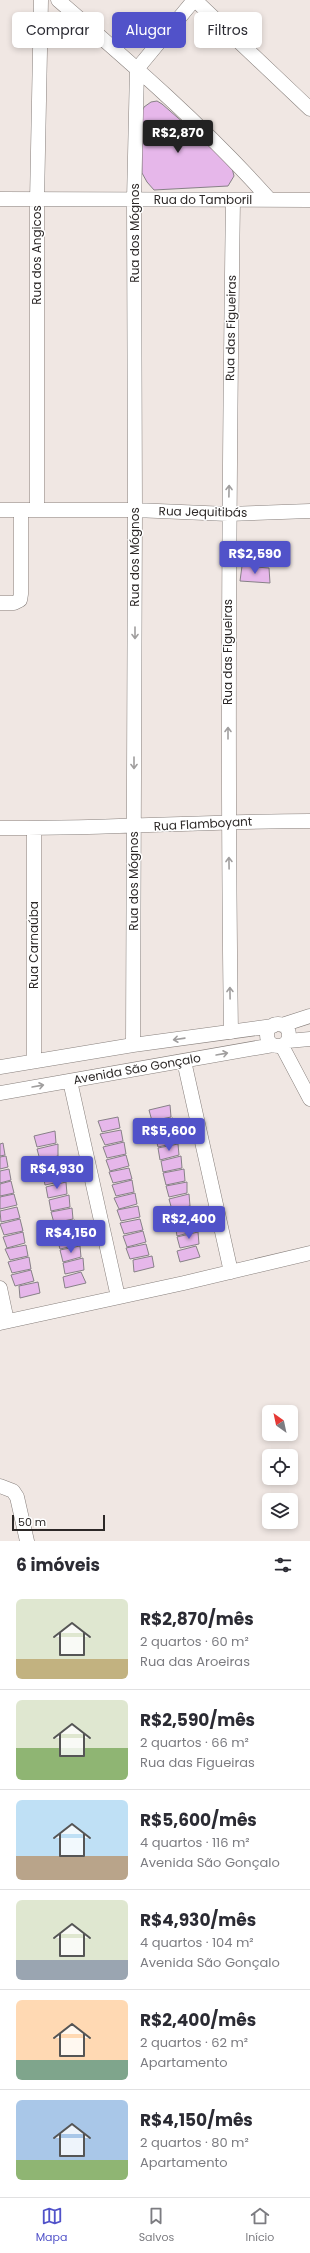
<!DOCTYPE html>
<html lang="pt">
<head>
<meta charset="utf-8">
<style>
  :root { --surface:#fff; --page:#f2f2f3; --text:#2b2b33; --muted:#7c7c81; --line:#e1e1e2; --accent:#5152c9 }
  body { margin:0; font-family:Poppins,sans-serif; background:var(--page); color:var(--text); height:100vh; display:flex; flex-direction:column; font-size:15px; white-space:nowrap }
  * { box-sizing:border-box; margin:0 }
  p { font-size:13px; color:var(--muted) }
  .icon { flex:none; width:22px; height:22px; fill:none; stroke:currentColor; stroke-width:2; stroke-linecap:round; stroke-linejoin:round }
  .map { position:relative; height:1541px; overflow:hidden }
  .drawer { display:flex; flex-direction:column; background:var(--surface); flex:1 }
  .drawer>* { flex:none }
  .hud { position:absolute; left:12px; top:12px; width:286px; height:36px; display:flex; gap:8px }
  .needle { width:26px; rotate:327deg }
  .controls { position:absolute; left:262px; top:1405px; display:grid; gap:8px }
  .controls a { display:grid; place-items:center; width:36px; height:36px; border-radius:6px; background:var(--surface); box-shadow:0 2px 6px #0003; font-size:20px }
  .scale { position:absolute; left:12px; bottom:10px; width:93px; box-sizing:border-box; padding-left:4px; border:2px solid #2c2827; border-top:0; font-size:11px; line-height:14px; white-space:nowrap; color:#2c2827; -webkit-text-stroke:3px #fff; paint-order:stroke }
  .price { position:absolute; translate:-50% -34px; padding:0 9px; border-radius:4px; background:var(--accent); color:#fff; font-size:13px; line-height:26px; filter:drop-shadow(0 1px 2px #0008) }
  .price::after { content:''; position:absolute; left:50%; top:24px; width:12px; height:9px; margin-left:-6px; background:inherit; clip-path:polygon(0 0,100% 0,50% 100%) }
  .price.active { background:#222; color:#fff }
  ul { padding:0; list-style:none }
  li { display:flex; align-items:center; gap:12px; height:100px; padding:0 16px }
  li+li { border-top:1px solid var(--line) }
  li span { display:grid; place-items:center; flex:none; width:112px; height:80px; border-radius:6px; color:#555 }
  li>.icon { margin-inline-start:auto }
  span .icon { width:48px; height:48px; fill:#fffc; stroke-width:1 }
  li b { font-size:17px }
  h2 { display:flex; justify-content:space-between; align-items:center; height:48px; padding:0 16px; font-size:17px }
  .tag { padding:0 14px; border-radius:6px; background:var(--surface); box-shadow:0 2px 6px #0003; font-size:14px; line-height:36px }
  .tag.active { background:var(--accent); color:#fff }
  .tab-bar { display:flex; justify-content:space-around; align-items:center; height:56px; border-top:1px solid var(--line); background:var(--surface); font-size:11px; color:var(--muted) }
  .tab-bar a { display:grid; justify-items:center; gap:2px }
  .tab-bar .active { color:var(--accent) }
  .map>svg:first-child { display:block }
  .building { fill:#e6b7ea; stroke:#878187 }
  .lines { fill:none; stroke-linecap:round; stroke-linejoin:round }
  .minor-casing { stroke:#88807d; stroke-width:15 }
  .minor { stroke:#fff; stroke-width:14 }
  .oneway { stroke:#a09e9e }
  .labels { text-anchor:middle; stroke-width:3; stroke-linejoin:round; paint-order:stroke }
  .street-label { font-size:12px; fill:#2c2827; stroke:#fff }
</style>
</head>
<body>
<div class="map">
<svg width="310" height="1541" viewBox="0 0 310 1541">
  <rect width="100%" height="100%" fill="#f0e7e3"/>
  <path class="building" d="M157,101L162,104L231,164L234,176L228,186L154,190L147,182L142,173L141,114L144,107L151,102Z
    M242,566L269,568L270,583L240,581Z
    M170,1105L171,1117L152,1121L149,1110Z
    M118,1117L120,1128L102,1132L98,1121Z
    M173,1118V1130L155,1134L152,1123Z
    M121,1130L123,1141L105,1145L100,1134Z
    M55,1131L56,1143L37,1147L34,1136Z
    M175,1131L176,1143L158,1147L155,1135Z
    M124,1142L126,1154L107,1158L103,1147Z
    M3,1143L5,1155L0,1156V1144Z
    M58,1144V1156L40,1160L37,1149Z
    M178,1144L179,1155L160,1160L158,1148Z
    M126,1155L129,1166L110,1171L106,1160Z
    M6,1156L8,1167L0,1169V1157Z
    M181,1156L182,1168L163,1172L161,1161Z
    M60,1157L61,1169L43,1173L40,1162Z
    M129,1168L132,1179L113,1183L109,1172Z
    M9,1169L11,1180L0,1183V1171Z
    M184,1169L185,1181L166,1185L163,1173Z
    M63,1170L64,1181L45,1185L43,1174Z
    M132,1180L134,1192L116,1196L112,1185Z
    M11,1181L14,1193L0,1196V1184Z
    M66,1182L67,1194L48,1198L46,1187Z
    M187,1182V1193L169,1197L166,1186Z
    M135,1193L137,1204L119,1209L114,1198Z
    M14,1194L17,1205L0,1209V1197Z
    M189,1194L190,1206L172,1210L169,1199Z
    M69,1195L70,1207L51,1211L49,1200Z
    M138,1206L140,1217L121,1221L117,1210Z
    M17,1207L20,1218L1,1222L0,1211Z
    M192,1207L193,1219L174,1223L172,1212Z
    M72,1208L73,1219L54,1223L51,1212Z
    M20,1219L23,1231L4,1235L0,1224Z
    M140,1219L143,1230L124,1234L120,1223Z
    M75,1220L76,1232L57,1236L54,1225Z
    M195,1220L196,1231L177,1236L175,1224Z
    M143,1231L146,1242L127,1247L123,1236Z
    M23,1232L25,1243L7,1248L3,1237Z
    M198,1232L199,1244L180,1248L177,1237Z
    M78,1233V1245L60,1249L57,1238Z
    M146,1244L149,1255L130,1259L126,1248Z
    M26,1245L28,1256L10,1260L5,1249Z
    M80,1246L81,1257L63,1262L60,1250Z
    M196,1246L200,1257L180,1262L177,1251Z
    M152,1256L154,1267L134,1272L133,1260Z
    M29,1257L31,1269L12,1273L8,1262Z
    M83,1258L84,1270L65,1274L63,1263Z
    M31,1270L34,1281L15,1286L11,1275Z
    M81,1272L86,1283L65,1288L63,1277Z
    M38,1282L40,1293L20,1298L19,1286Z"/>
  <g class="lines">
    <g class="minor-casing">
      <path id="minor" d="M58,0C131,63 206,128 270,200
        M195,0L310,109
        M0,199L310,200
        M0,510H135L228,514L310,511
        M37,510V201L41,0
        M0,603H14L20,600L21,594V510
        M0,828C104,829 207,821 310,821
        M34,828V1061
        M267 1035a11 11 0 1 1 22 0a11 11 0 1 1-22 0Z
        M282,1025L310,1016
        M231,1032C227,754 229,477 233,200
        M288,1041L310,1039
        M133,1045L135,510L134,200L137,69L194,0
        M282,1046L310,1099
        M184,1061L231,1272
        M0,1067L133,1045L273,1026
        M70,1081L118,1297
        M0,1093L273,1045
        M0,1288L7,1321
        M0,1323L184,1283L310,1253
        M0,1486L13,1491L17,1497L27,1541"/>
    </g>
    <use href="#minor" class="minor"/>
  </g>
  <defs><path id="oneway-shaft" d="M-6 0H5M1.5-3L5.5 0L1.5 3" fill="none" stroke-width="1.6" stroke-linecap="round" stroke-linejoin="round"/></defs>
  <g class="oneway">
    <use href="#oneway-shaft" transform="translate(229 491) rotate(-89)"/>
    <use href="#oneway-shaft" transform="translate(135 633) rotate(90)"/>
    <use href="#oneway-shaft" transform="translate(228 733) rotate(-90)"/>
    <use href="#oneway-shaft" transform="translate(134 763) rotate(90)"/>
    <use href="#oneway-shaft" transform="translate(229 863) rotate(-91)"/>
    <use href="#oneway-shaft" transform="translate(230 993) rotate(-91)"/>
    <use href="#oneway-shaft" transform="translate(179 1039) rotate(172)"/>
    <use href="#oneway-shaft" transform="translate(222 1054) rotate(-10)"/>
    <use href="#oneway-shaft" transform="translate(38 1086) rotate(-10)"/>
  </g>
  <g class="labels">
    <g class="street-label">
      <text x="203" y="204">Rua do Tamboril</text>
      <text transform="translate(135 233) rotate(-90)" y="4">Rua dos Mógnos</text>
      <text transform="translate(37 255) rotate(-90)" y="4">Rua dos Angicos</text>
      <text transform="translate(231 328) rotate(-89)" y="4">Rua das Figueiras</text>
      <text transform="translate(203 512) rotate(1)" y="4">Rua Jequitibás</text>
      <text transform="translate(135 557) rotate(-90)" y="4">Rua dos Mógnos</text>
      <text transform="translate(228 652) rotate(-90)" y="4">Rua das Figueiras</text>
      <text transform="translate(203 824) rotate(-3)" y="4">Rua Flamboyant</text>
      <text transform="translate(134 881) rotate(-90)" y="4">Rua dos Mógnos</text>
      <text transform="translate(34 945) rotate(-90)" y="4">Rua Carnaúba</text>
      <text transform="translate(137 1069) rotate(-10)" y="4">Avenida São Gonçalo</text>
    </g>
  </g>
</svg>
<div class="controls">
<a><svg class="needle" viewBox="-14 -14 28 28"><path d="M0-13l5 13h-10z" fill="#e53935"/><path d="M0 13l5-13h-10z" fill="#7c7c81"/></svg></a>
<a><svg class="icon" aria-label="locate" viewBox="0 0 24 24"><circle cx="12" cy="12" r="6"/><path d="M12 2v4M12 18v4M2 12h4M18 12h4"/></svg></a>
<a><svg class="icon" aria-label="layers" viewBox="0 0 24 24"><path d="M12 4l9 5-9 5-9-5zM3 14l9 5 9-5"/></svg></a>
</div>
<div class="scale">50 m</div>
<b class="price active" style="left:178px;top:154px">R$2,870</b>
<b class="price" style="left:255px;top:575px">R$2,590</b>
<b class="price" style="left:169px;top:1152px">R$5,600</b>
<b class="price" style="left:57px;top:1190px">R$4,930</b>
<b class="price" style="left:189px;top:1240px">R$2,400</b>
<b class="price" style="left:71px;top:1254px">R$4,150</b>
<div class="hud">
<a class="tag">Comprar</a>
<a class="tag active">Alugar</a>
<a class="tag">Filtros</a>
</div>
</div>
<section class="drawer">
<h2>6 imóveis<svg class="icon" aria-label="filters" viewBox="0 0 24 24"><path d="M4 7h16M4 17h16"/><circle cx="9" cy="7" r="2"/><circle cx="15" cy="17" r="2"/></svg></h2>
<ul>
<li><span style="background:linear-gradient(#dfe7d0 75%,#c2b280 0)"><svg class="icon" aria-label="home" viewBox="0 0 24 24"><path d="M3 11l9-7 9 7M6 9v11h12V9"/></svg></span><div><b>R$2,870/mês</b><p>2 quartos · 60 m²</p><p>Rua das Aroeiras</p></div></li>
<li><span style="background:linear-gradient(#dfe7d0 60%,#8fb573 0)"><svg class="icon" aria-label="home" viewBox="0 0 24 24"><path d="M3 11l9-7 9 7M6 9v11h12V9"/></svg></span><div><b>R$2,590/mês</b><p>2 quartos · 66 m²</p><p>Rua das Figueiras</p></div></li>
<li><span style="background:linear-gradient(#bfe0f5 70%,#b9a48a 0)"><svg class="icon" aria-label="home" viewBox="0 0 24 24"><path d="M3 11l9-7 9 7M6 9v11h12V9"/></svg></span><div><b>R$5,600/mês</b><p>4 quartos · 116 m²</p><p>Avenida São Gonçalo</p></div></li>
<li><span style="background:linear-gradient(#dfe7d0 75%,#9aa5b1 0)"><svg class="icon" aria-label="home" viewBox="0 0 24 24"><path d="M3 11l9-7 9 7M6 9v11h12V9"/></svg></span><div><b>R$4,930/mês</b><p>4 quartos · 104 m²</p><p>Avenida São Gonçalo</p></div></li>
<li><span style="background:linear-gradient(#ffd9b3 75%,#7fa58c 0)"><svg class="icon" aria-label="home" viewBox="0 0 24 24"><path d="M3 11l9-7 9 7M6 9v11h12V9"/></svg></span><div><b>R$2,400/mês</b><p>2 quartos · 62 m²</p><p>Apartamento</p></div></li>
<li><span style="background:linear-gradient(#a9c7e8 75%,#8fb573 0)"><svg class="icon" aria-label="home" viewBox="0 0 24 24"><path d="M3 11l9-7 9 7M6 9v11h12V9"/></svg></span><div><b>R$4,150/mês</b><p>2 quartos · 80 m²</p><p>Apartamento</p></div></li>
</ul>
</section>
<nav class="tab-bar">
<a class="active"><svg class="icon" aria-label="map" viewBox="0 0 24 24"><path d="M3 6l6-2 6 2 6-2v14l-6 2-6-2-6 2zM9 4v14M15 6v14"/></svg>Mapa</a>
<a><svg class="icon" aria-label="saved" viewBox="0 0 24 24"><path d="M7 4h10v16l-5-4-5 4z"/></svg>Salvos</a>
<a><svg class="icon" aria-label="home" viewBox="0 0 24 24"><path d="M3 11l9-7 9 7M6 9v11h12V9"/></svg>Início</a>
</nav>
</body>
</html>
